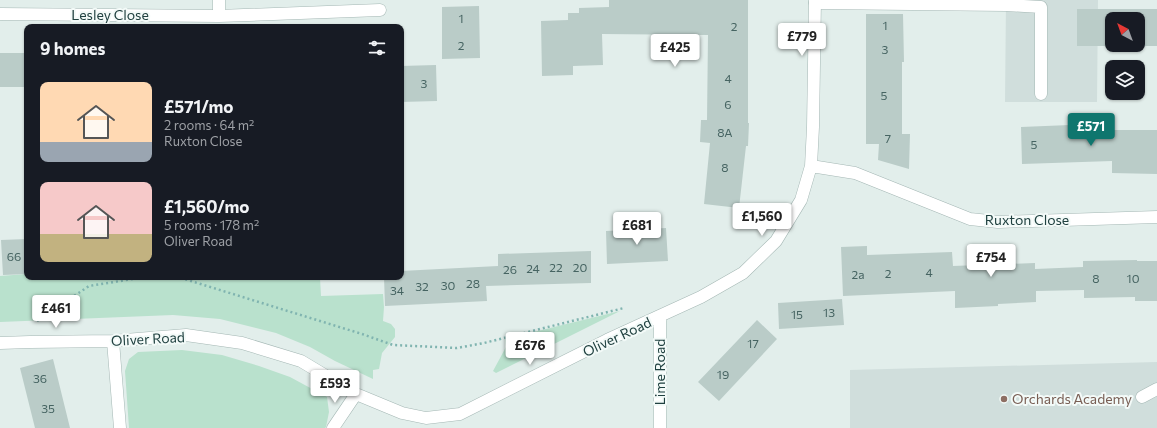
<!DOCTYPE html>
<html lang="en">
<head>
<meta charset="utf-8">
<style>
  :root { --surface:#171b24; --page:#20242c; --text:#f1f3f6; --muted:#9ea1a6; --accent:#0f766e }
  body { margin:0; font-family:Commissioner,sans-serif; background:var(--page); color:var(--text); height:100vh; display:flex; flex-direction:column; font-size:15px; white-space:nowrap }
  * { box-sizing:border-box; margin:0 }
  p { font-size:13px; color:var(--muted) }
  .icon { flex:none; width:22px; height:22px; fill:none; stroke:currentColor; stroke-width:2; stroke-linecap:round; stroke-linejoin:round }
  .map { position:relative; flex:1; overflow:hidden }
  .drawer { position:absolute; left:24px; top:24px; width:380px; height:256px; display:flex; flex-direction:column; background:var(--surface); border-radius:8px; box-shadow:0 1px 3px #0004 }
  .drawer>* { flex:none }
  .needle { width:26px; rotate:319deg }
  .controls { position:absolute; left:1105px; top:12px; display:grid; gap:8px }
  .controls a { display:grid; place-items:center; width:40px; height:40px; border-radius:8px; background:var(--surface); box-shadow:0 1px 3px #0004; font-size:20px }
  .price { position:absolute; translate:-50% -34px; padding:0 9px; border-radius:4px; background:#fff; color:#222; font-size:13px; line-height:26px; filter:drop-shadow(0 1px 2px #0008) }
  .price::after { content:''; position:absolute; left:50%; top:24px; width:12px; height:9px; margin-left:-6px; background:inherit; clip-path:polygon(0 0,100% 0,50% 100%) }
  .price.on { background:var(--accent); color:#fff }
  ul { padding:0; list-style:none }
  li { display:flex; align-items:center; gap:12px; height:100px; padding:0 16px }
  li span { display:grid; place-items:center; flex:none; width:112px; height:80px; border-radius:8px; color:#555 }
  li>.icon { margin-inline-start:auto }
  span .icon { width:48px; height:48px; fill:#fffc; stroke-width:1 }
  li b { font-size:17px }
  h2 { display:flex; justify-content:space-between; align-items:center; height:48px; padding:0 16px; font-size:17px }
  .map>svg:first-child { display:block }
  .built { fill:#d0dedc }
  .green { fill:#b9e1cd }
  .building { fill:#baccc8; fill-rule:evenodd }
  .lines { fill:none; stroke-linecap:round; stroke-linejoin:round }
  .service-casing { stroke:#a4b7b4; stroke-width:13 }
  .minor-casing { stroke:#a4b7b4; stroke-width:13 }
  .path { stroke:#80b4b0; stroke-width:2.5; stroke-dasharray:2 3; stroke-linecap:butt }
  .service { stroke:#fff; stroke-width:12 }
  .minor { stroke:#fff; stroke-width:12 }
  .education-dot { fill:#8d6e63; stroke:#f3faf8; stroke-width:1.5 }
  .labels { text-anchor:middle; stroke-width:4; stroke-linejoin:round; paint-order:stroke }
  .number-label { font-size:12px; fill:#466462 }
  .street-label { font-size:14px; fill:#204140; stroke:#f3faf8 }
  .education-label { font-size:14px; fill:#785e54; stroke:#f3faf8; text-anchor:start }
</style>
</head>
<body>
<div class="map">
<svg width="1157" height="428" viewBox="0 0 1157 428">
  <rect width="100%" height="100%" fill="#e2eeeb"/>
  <path class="built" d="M1006,0H1098L1097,102H1005Z
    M1157,362V428H850V370Z"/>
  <path class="green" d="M27,274V277H262L263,280L320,278L321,296L383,294L384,307L383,321L391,324L395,329V337L382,353L379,369L373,370V379L335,361L310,347L276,333L220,319L173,315L0,322V276Z
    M620,311L496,373L493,371L506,347L505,339Z
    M182,350L222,355L259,366L290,377L327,397L329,412L326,427L325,428H129L125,371L129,359L138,352Z"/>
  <path class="building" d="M609,0H748V123H749L748,146H746L739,208L704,204L710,143L700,142L701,120H707L708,35L602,34L603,65L573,66V75L542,76L541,21L568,20V13H579V8L609,7Z
    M479,6L480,58L442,59V7Z
    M1077,9H1157V46H1077ZM1112,19H1138V45H1112Z
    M866,14H903L904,62H902V134H910L909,169L878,160L879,144H866Z
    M0,53H27V87H0Z
    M436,65L437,101L401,102V66Z
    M1094,124V130H1157V174L1112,173V161L1022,164L1021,127Z
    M666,228L668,261L607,264L606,231Z
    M27,239V274L3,275L1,240Z
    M867,246V255L952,252L953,266L1035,263V269L1083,267V261L1137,260V261H1157V301H1135V297L1084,298V290L1036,291V302L998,304V306L955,308V291L843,296L841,247Z
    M591,251V283L486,286L487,301L385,306L384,277H401V271L498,266V254Z
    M842,299L844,325L779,329L778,303Z
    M757,320L777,339L719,401L698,382Z
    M53,359L70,428H35L20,368Z"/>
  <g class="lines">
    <g class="service-casing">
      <path id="service" d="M815,3L1006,5L1041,7V94
        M1142,397L1157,389"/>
    </g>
    <g class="minor-casing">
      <path id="minor" d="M219,0V16
        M0,14L219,16L380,10
        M811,166L855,173L970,219L998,222L1157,217
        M660,317V428
        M113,341L120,428
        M0,343L30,342L113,341L186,335L242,343L301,361L356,394L402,413L426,418L460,414L607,340L701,297L743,273L776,241L801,200L811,166L813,127L815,0
        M333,428L356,394"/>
    </g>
    <path class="path" d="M37,321L89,286L139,278L178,277L362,334L393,345L457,348L484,343L624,308"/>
    <use href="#service" class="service"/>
    <use href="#minor" class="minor"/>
  </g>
  <circle class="education-dot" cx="1004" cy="399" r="4"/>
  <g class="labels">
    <g class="number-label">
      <text x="461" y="23">1</text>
      <text x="885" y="30">1</text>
      <text x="734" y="31">2</text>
      <text x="461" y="50">2</text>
      <text x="885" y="54">3</text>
      <text x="728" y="83">4</text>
      <text x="424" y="88">3</text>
      <text x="884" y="100">5</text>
      <text x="728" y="109">6</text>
      <text x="725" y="137">8A</text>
      <text x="888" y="143">7</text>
      <text x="1034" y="149">5</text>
      <text x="725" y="172">8</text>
      <text x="14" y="261">66</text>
      <text x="556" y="272">22</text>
      <text x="580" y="272">20</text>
      <text x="533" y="273">24</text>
      <text x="510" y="274">26</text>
      <text x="929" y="277">4</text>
      <text x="888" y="278">2</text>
      <text x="858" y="279">2a</text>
      <text x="1096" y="283">8</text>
      <text x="1133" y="283">10</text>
      <text x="473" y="288">28</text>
      <text x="448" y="290">30</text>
      <text x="422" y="291">32</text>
      <text x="397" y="295">34</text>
      <text x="829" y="317">13</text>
      <text x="797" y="319">15</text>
      <text x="753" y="348">17</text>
      <text x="723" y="379">19</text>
      <text x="40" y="383">36</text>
      <text x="48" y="413">35</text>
    </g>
    <g class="street-label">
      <text x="110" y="20">Lesley Close</text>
      <text x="1027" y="225">Ruxton Close</text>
      <text transform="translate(617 337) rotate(-25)" y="5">Oliver Road</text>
      <text transform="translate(148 339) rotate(-3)" y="5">Oliver Road</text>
      <text transform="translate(660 372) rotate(-90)" y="5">Lime Road</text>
    </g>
    <g class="education-label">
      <text x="1012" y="404">Orchards Academy</text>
    </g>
  </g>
</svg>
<div class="controls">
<a><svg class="needle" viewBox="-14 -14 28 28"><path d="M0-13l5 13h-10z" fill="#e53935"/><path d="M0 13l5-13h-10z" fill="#9ea1a6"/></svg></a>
<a><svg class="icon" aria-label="layers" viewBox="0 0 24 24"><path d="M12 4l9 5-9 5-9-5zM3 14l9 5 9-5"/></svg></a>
</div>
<b class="price" style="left:802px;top:57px">£779</b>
<b class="price" style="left:675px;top:68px">£425</b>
<b class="price on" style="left:1091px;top:147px">£571</b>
<b class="price" style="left:762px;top:237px">£1,560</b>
<b class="price" style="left:637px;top:246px">£681</b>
<b class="price" style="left:991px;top:278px">£754</b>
<b class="price" style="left:56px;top:329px">£461</b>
<b class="price" style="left:530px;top:366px">£676</b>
<b class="price" style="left:335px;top:404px">£593</b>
<section class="drawer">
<h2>9 homes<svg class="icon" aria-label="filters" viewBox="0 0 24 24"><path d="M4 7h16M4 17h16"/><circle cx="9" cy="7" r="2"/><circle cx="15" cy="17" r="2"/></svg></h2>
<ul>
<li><span style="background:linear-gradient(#ffd9b3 75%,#9aa5b1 0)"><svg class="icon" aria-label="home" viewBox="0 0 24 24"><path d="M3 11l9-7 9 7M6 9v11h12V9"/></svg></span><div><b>£571/mo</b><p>2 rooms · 64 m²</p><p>Ruxton Close</p></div></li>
<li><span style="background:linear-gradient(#f6c9c9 65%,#c2b280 0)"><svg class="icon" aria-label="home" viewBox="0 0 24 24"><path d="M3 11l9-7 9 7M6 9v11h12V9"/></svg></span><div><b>£1,560/mo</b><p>5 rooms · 178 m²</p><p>Oliver Road</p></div></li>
</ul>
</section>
</div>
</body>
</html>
